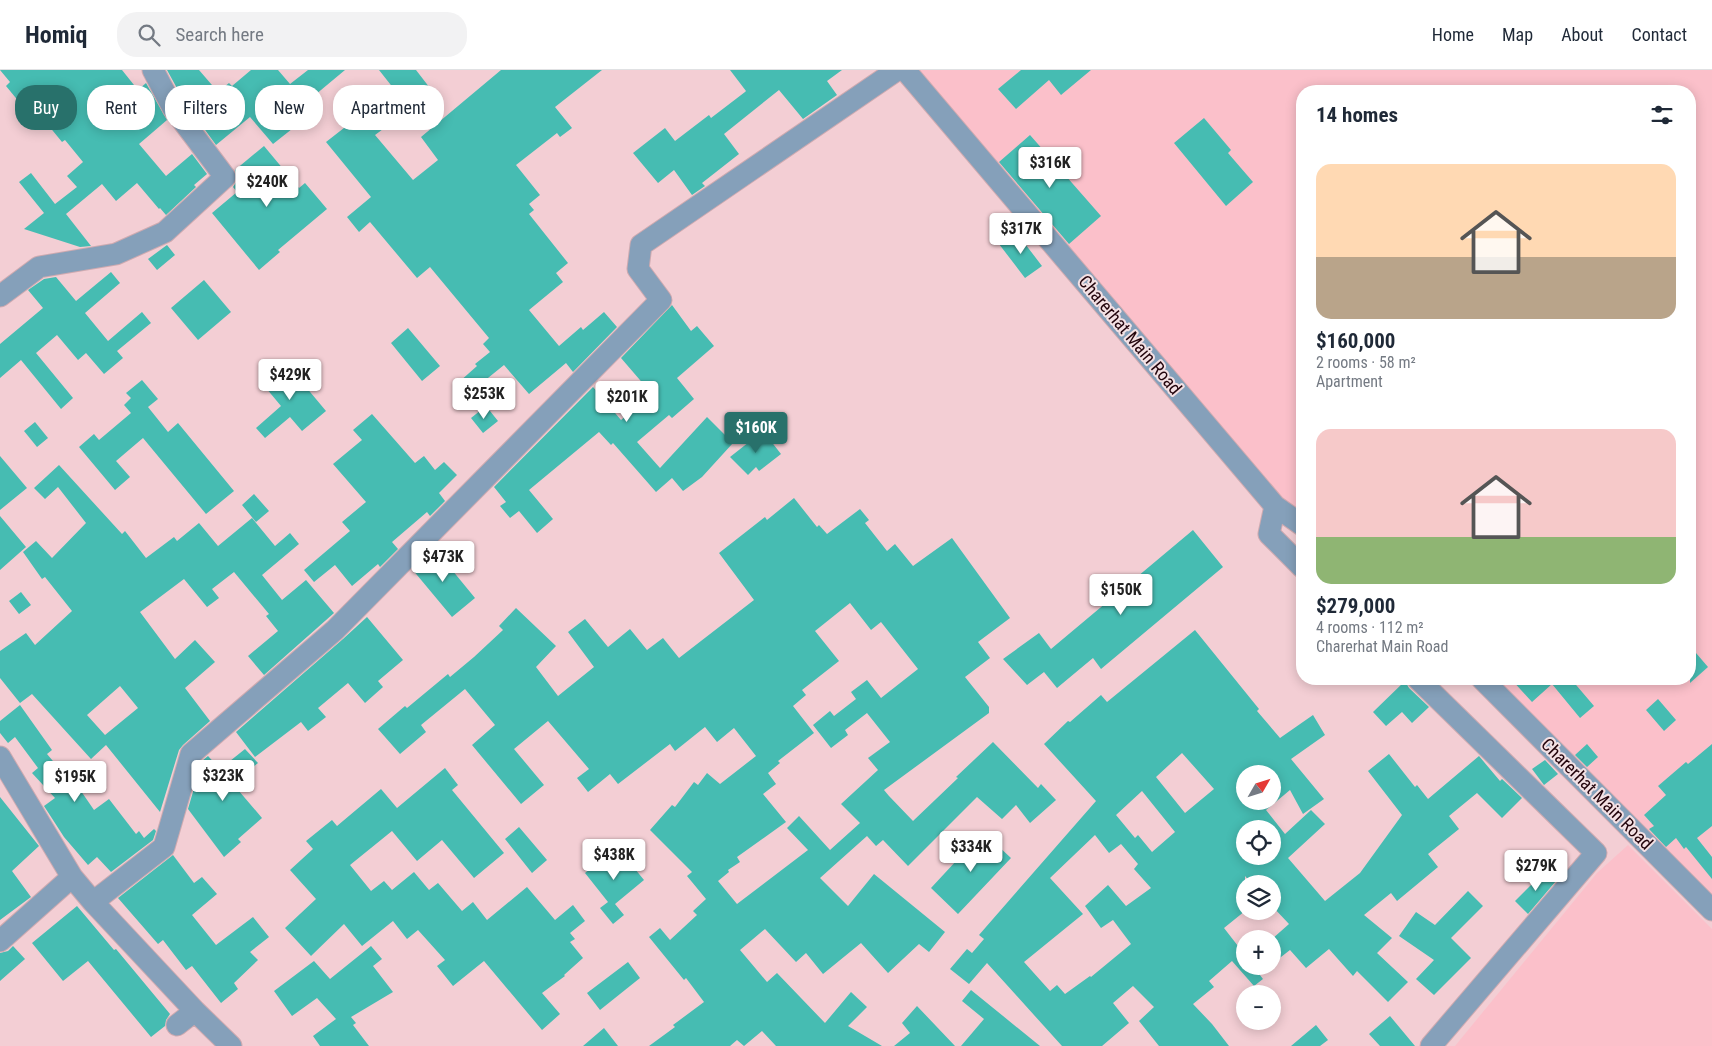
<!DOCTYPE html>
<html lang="en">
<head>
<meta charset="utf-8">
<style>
  :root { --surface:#fff; --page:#f2f2f3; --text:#1f2937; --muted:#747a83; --line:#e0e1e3; --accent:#28716b }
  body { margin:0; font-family:"Roboto Condensed",sans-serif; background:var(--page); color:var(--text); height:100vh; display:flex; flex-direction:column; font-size:19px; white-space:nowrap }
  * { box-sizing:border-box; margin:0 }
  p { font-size:16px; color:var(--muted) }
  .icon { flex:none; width:28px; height:28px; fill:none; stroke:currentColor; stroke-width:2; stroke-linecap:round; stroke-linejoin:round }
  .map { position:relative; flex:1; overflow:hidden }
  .drawer { position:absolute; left:1296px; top:15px; width:400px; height:600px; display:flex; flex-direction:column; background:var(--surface); border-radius:20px; box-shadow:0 2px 12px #0003 }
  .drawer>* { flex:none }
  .top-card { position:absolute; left:15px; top:15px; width:475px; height:45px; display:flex; gap:10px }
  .needle { width:32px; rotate:51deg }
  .controls { position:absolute; left:1236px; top:695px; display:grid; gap:10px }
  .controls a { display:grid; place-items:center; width:45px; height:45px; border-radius:50%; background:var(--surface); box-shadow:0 2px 12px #0003; font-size:25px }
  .price { position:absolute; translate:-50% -42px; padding:0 11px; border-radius:5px; background:#fff; color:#222; font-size:16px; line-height:32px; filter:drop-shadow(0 1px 2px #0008) }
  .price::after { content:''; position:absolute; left:50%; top:30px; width:15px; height:11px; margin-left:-8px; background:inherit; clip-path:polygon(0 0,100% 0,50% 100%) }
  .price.on { background:var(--accent); color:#fff }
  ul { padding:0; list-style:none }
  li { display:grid; align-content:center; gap:10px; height:265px; padding:0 20px }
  li span { display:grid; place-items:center; height:155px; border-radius:15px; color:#555 }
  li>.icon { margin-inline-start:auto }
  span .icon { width:90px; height:90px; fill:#fffc; stroke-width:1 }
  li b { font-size:21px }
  h2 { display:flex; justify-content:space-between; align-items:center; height:60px; padding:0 20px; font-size:21px }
  .chip { padding:0 18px; border-radius:20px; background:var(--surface); box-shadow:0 2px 12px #0003; font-size:18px; line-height:45px }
  .chip.on { background:var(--accent); color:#fff }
  header { display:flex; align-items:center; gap:30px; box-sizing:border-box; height:70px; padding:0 25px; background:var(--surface); border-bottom:1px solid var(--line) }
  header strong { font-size:24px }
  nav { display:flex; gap:28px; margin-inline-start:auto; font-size:18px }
  .search { width:350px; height:45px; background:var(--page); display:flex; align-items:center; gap:12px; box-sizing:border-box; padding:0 18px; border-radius:20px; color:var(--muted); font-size:19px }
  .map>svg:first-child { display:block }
  .built { fill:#fbc0ca }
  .building { fill:#46bcb2; fill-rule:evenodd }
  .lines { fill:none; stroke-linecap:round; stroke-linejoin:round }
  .minor-casing { stroke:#ceaab0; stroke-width:23 }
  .minor { stroke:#85a0ba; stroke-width:21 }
  .labels { text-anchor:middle; stroke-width:4; stroke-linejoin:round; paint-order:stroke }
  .street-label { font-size:18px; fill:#23050d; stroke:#f4e1e4 }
</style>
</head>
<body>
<header>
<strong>Homiq</strong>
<div class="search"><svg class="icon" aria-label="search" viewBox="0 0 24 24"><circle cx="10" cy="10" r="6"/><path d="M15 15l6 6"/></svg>Search here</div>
<nav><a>Home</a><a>Map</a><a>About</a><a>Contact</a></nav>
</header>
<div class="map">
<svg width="1712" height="976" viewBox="0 0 1712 976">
  <rect width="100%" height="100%" fill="#f3ced4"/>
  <path class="built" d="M905,0H1712V840L1482,609H1690V21H1302V455Z
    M1628,775L1712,859V976H1455L1597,803Z"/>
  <path class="building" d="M0,0H122L138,20L146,13L167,50L139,74L166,106L192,84L207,104L194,115L196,117L166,145L160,138L159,139L137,113L116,131L102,114L66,144L91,176L80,177L24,159L44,143L19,112L31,103L55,134L77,117L67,106L83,92L65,70L62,72L35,39L29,44L6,16L10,12Z
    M167,0H199L218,22L229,13L232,16L251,0H278L290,14L308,0H345L303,35L315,48L301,60L297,55L273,74L250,47L216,75L184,31Z
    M379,0H416L433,22L375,65L413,110L438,90L421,67L501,0H602L555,37L572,58L560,67L557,63L516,95L540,125L529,134L534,140L529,144L568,193L556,203L563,212L529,240L559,276L581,257L583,260L604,242L617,257L573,302L566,293L529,324L504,295L483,312L485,314L470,326L459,312L477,296L475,294L490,282L483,274L489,268L430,197L417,208L370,152L359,162L347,147L371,127L326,72L394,19Z
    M730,0H842L827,11L837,25L803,49L779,20L724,64L739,84L702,113L705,116L692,125L674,100L658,113L633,83L665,58L675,71L709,45L711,48L745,22L746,21Z
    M1021,0H1091L1061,25L1049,10L1016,39L998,19Z
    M1204,48L1231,80L1228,83L1253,112L1226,136L1174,73Z
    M1030,65L1101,146L1069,174L999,92Z
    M264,76L299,118L305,113L327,139L278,180L280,182L259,200L212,143L237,122L233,117L237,111L235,100Z
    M1016,162L1042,196L1025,208L999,174Z
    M167,175L175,185L157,200L148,189Z
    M111,202L120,213L85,243L108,271L142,242L151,253L117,281L123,288L104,304L86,283L78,290L57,265L36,283L73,328L61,339L21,290L0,308V274L43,238L28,220L44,209L56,207L76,231Z
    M204,210L231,242L198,270L171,238Z
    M672,235L691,261L697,256L714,276L677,308L694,329L672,348L669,345L637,372L660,398L707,347L733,373L702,407L683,421L672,408L656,422L613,373L611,375L599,362L529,420L553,449L537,463L519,441L510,448L500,436L506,432L494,417L593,317L621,350L652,324L621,288Z
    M408,258L440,296L422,311L391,273Z
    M285,292L326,341L302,361L290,347L265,368L256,358L281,336L261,312Z
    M142,310L158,329L148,337L168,362L178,353L234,421L206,444L143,368L116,391L130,407L115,420L79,377L94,364L99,370L131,343L124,335L131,328L126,323Z
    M486,336L498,351L483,363L471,348Z
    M372,344L415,393L424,386L435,400L444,392L457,405L439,423L445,431L430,446L427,442L392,472L398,479L380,497L378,494L352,516L335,495L314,512L304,500L350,461L342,452L366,432L333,394L362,370L353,360Z
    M35,352L48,368L37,377L24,361Z
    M763,361L781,384L759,401L756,397L748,405L730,387Z
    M0,386L27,418L0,440Z
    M59,395L122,464L125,461L146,488L174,467L177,471L199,453L218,476L252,448L275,476L290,463L299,474L262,505L282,530L306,510L334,543L264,605L248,586L278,561L266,546L269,544L234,502L212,519L219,528L207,537L184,509L140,542L175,589L195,570L215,592L185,618L210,651L183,675L179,680L160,742L106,675L91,689L32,624L20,633L0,608V581L26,563L35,575L72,541L45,507L42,509L23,482L36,471L52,488L86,453L58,417L45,429L34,418ZM120,616L138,638L105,665L87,645Z
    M254,424L269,441L256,452L242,435Z
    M794,428L817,457L819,455L827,464L860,439L869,450L865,453L887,481L895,474L913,496L952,468L1010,548L978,572L990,588L965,607L989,637V643L884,720L889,726L913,751L958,708L956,707L993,672L1038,718L1041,714L1056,730L1030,753L1016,735L1002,749L977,727L908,796L883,770L876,776L867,766L820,808L848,836L874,804L945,862L929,882L919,874L888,903L861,873L823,904L806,883L796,892L765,859L740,880L767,912L777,903L825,953L851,922L867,937L848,956L882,976H776L762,961L744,976L737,970L730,976H649L675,957L673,955L704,932L686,908L684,910L649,867L660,858L670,870L697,845L693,841L706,829L687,806L692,802L650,760L672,735L675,737L694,712L698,715L707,703L720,714L756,686L734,658L717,672L705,657L675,681L670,674L618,714L610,704L588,722L577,708L589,699L548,651L514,679L544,715L521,734L472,675L495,655L465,619L421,655L426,662L400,684L378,659L405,636L407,638L448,604L450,607L474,587L503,560L499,556L516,538L556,576L536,597L558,626L594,597L568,562L585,549L608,577L630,559L647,580L663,568L679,588L754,530L719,483L765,447L767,450ZM850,533L871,560L881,552L918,599L881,628L867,610L851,622L856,629L834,646L830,641L813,655L831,678L848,665L845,660L867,643L890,672L868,688L878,700L841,734L860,753L830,780L799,746L787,758L808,780L737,834L718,811L729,802L728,800L740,792L737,787L786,752L763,724L776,714L768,703L780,693L778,691L814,663L793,636L806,625L802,620L839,591L815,561Z
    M0,446L26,477L0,500Z
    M1193,460L1223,497L1101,599L1093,588L1057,618L1044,602L1027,615L1003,589L1039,563L1051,579Z
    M434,478L475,528L452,547L412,499Z
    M21,522L31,535L19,544L9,531Z
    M367,547L403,590L378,611L383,617L365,633L348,613L318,638L326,647L308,661L301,652L255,687L236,662L343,569Z
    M1195,560L1259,639L1257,641L1280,668L1313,645L1325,665L1291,689L1324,729L1303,744L1290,720L1266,740L1285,764L1311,740L1325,754L1288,788L1325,831L1360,803L1402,745L1368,701L1389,684L1415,717L1417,715L1428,729L1479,686L1500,711L1502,709L1522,728L1502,748L1477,723L1449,746L1459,759L1428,784L1438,797L1397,831L1391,823L1364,845L1392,868L1377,883L1408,912L1388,932L1357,901L1353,906L1329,879L1306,898L1290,880L1272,894V869L1289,854L1272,836V814H1252L1245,806V841L1224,858L1245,885V896H1253L1263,909L1254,916L1232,891L1209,911L1214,917L1193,934L1212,954L1229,976H1159L1139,951L1154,937L1133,916L1113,933L1129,953L1102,976H1062L987,893L969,914L950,899L967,879L972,883L984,869L979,865L1096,731L1044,674L1068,651L1070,652L1101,625L1107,632ZM1182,683L1214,719L1185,743L1156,707ZM1245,704H1272V731H1245ZM1142,721L1175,762L1152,782L1138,765L1135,768L1116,745ZM1245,759H1272V786H1245ZM1095,765L1109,783L1121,774L1138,794L1134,799L1151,818L1126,836L1108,815L1085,836L1101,858L1113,850L1131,874L1091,907L1090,906L1065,924L1057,915L1050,921L1024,892L1083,844L1050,808Z
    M1690,576L1708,597L1690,613Z
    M1511,609H1571L1594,636L1580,648L1552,614L1532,632Z
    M1405,611L1409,618L1429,637L1412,653L1402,642L1386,656L1373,642Z
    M1658,629L1676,650L1664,661L1646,640Z
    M20,635L52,680L47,684L69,710L72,708L94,740L109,729L136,764L139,761L144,768L154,759L156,761L153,770L111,802L97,787L88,795L64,767L44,736L55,728L32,703L38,698L15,667L8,673L0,663V651Z
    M1587,674L1598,687L1587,697L1575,685Z
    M1712,674V756L1697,768L1712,787V809L1686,777L1684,779L1676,768L1666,777L1649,759L1654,756L1644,745L1666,725L1658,716L1686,692L1688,694Z
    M245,679L258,693L233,714L262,748L238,769L241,772L224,787L188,739L202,691L208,686L220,699Z
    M1545,690L1558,704L1544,715L1532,699Z
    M445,698L458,715L452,720L504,783L474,808L442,770L417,791L392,761L350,795L371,821L384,811L392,820L414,802L429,820L438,813L462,841L473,832L487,850L527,817L555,850L573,835L585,851L570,863L575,869L570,872L583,888L564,905L565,906L542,923L560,944L542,960L484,891L453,916L437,896L445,890L418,860L407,869L393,851L362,876L344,854L311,886L285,858L316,829L290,800L313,779L306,771L332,750L337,756L381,719L397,738Z
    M0,727L39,776L12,801L31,827L0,850Z
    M519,757L547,790L532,803L505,769Z
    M983,762L1011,788L958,844L931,818Z
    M617,777L644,810L615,834L624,845L613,854L600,838L608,832L585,803Z
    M173,785L194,813L202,807L217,824L192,845L216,875L253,847L269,867L250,882L258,890L234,913L238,919L221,933L192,896L186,900L163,870L158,874L118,828Z
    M1545,801L1556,811L1528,844L1515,831Z
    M1468,821L1483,836L1451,868L1471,888L1434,925L1416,909L1434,890L1399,866L1416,842L1435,855Z
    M77,836L114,880L116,879L170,944L166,950L165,956L151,967L88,891L63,911L32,873Z
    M13,876L25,889L0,911V883L8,881Z
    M371,876L382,889L373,896L393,922L351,947L356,953L353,955L369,976H320L313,966L336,949L317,928L292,946L274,921L314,891L330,909Z
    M628,892L640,908L600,940L587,923Z
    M971,920L1040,976H961L984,949L962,931Z
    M917,936L955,976H894L910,963L902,953Z
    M1390,946L1415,976H1380L1369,964Z
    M1316,955L1328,970L1320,976H1291Z
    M604,958L618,976H583Z"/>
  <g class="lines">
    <g class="minor-casing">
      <path id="minor" d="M905,0L1275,436L1302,455
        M0,226L39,197L116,184L165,162L225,107L173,38L153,0
        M1275,436L1269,464L1302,497
        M1418,609L1596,783L1431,976
        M1482,609L1712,840
        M0,687L72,807L93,832L195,941L177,955
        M93,832L164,777L191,684L335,560L661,230L638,199L641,175L897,0
        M0,871L72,807
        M195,941L231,976"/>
    </g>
    <use href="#minor" class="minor"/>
  </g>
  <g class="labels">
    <g class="street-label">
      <text transform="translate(1130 265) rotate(50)" y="6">Charerhat Main Road</text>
      <text transform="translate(1597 724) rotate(45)" y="6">Charerhat Main Road</text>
    </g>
  </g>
</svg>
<div class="controls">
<a><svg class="needle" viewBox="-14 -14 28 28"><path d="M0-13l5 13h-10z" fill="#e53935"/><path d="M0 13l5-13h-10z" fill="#747a83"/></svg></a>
<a><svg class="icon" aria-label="locate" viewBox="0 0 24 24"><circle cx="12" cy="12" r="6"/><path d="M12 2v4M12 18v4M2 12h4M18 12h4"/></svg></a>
<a><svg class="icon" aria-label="layers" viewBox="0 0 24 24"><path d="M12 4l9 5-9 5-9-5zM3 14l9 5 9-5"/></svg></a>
<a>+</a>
<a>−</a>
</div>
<b class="price" style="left:1050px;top:119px">$316K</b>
<b class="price" style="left:267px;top:138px">$240K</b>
<b class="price" style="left:1021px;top:185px">$317K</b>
<b class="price" style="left:290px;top:331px">$429K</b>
<b class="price" style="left:484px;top:350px">$253K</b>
<b class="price" style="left:627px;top:353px">$201K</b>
<b class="price on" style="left:756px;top:384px">$160K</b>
<b class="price" style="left:443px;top:513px">$473K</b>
<b class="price" style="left:1121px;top:546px">$150K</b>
<b class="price" style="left:223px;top:732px">$323K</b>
<b class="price" style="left:75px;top:733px">$195K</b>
<b class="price" style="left:971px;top:803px">$334K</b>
<b class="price" style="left:614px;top:811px">$438K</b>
<b class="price" style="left:1536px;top:822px">$279K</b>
<div class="top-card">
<a class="chip on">Buy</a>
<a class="chip">Rent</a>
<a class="chip">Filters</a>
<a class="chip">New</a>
<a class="chip">Apartment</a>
</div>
<section class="drawer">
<h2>14 homes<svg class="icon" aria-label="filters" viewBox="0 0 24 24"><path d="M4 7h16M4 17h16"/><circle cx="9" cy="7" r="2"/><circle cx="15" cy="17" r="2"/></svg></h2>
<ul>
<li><span style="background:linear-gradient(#ffd9b3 60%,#b9a48a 0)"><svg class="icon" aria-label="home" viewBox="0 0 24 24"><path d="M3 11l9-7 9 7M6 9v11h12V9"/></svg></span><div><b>$160,000</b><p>2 rooms · 58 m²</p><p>Apartment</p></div></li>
<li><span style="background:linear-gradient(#f6c9c9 70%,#8fb573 0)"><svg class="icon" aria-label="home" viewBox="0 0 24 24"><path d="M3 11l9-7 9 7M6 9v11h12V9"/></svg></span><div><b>$279,000</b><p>4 rooms · 112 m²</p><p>Charerhat Main Road</p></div></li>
</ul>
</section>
</div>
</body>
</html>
